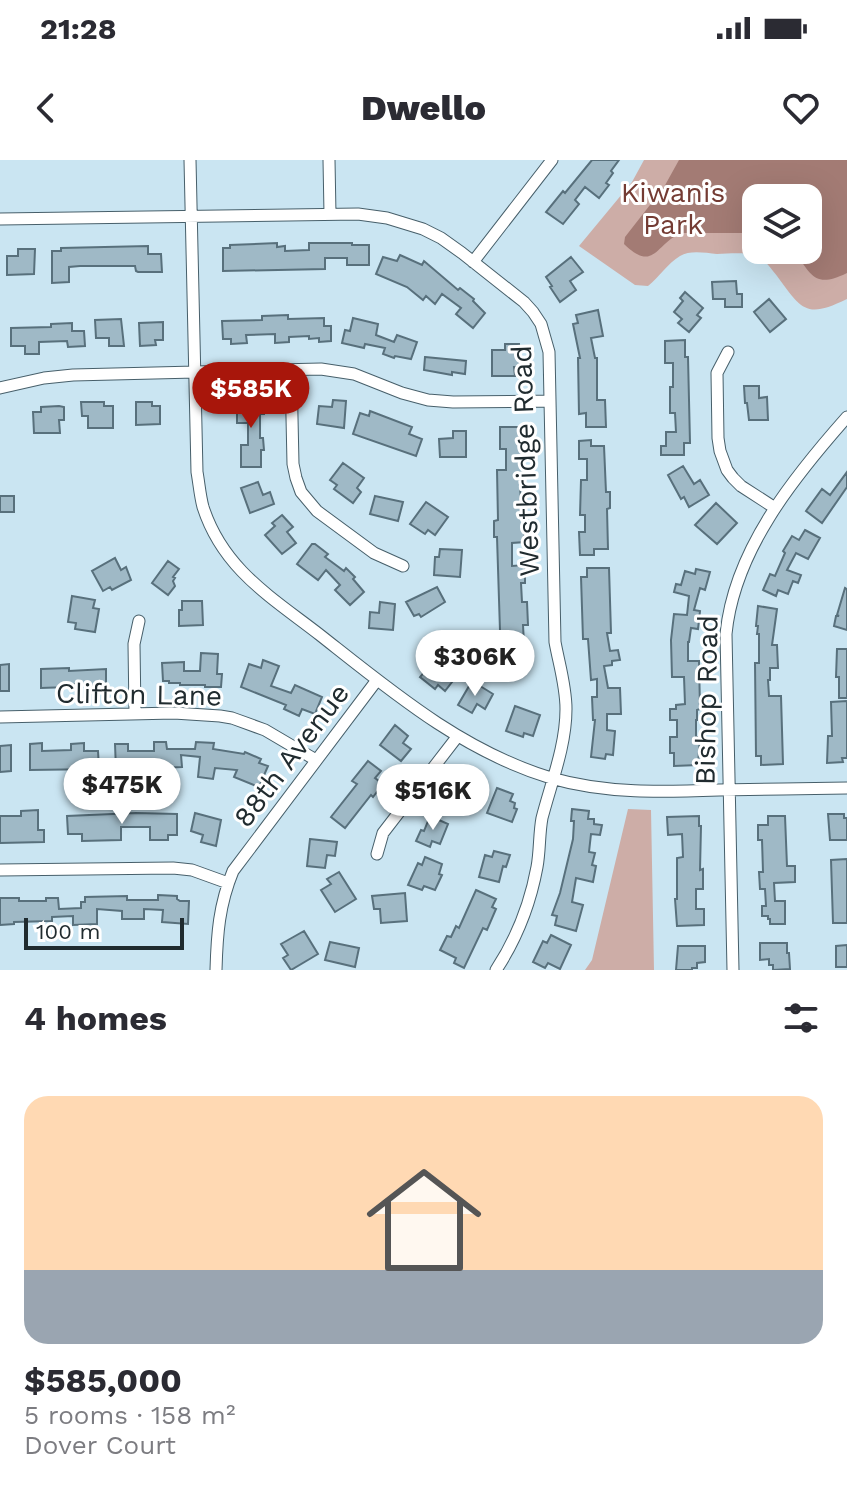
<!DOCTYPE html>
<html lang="en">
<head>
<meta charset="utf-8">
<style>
  :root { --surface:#fff; --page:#f2f2f3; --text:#2b2b33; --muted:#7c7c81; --line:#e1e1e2; --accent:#a8160b }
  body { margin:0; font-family:"Work Sans",sans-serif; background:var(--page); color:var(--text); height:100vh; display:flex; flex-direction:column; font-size:30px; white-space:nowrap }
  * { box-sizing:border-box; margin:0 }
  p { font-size:26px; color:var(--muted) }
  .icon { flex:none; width:44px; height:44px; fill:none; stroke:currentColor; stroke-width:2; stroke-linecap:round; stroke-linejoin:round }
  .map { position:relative; height:810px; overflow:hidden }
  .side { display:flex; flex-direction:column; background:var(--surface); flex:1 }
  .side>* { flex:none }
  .tools { position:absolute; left:742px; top:24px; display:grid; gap:16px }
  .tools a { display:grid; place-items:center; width:80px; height:80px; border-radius:16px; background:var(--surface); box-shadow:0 8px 32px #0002; font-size:40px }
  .scale { position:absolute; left:24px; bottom:20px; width:160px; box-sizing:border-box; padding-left:8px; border:4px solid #202b2f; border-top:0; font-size:22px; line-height:28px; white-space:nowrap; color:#202b2f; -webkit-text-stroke:6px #fff; paint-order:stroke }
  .price { position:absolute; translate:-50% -68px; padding:0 18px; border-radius:28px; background:#fff; color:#222; font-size:26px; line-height:52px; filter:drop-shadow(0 2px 4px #0008) }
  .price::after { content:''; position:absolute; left:50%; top:48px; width:24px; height:18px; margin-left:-12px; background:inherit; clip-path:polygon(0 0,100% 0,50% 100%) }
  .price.selected { background:var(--accent); color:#fff }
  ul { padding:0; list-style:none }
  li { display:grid; align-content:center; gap:16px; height:424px; padding:0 24px }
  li+li { border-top:2px solid var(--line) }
  li span { display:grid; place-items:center; height:248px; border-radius:24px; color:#555 }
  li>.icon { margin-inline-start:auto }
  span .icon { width:144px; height:144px; fill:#fffc; stroke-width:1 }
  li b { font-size:34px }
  h2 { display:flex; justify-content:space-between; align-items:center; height:96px; padding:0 24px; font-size:34px }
  .status { display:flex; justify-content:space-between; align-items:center; height:56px; padding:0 40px; background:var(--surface); direction:ltr }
  .status svg { height:22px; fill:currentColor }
  header { display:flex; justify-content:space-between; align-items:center; height:104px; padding:0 24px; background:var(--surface); font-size:36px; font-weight:800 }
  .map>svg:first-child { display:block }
  .green { fill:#cdada7; fill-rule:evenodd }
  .water { fill:#a37b74 }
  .building { fill:#9fb9c6; stroke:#58707c; stroke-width:2 }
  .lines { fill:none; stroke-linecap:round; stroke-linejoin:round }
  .minor-casing { stroke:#475f6a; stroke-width:13 }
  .minor { stroke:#fff; stroke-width:11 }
  .labels { text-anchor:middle; stroke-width:6; stroke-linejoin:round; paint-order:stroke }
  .park-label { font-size:28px; fill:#743b33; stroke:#fff }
  .street-label { font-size:28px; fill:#202b2f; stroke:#fff }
</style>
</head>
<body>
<div class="status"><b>21:28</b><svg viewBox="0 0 49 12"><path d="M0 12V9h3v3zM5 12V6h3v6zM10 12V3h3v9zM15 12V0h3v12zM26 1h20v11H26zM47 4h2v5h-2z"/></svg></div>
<header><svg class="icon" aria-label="back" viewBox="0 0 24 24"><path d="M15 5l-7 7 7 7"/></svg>Dwello<svg class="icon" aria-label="heart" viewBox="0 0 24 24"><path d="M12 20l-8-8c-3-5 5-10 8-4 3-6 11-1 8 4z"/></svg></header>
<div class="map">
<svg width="847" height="810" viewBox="0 0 847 810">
  <rect width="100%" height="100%" fill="#cae5f2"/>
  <path class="green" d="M644,0H847V139C806,159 802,150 777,116C772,110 767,102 760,98C748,91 730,94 717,94C705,93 690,90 680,96C667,104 659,117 648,126L635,125L579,86L632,22ZM756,38H808V90H756Z
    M628,649L651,650L654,810H585L592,800Z"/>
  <path class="water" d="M679,0H847V113C814,129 812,115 793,90H808V38H756V73H682C656,82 655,114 624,84L625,77L664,27Z"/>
  <path class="building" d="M592,0H619L611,11L613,13L606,23L609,25L599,38L585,27L575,40L579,44L563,64L546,52L563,31L565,33Z
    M277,83V87L285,86V91L309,90V83H352V85H369V105H347V98H325V109L223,111V88H230V85Z
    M148,86V94H161L162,112H138L136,111L135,106H80L69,107V122L52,123V91H61V88Z
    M18,89H35L34,114L7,115V96H18Z
    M400,95L422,105L424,101L458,130L460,128L474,139L473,141L485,153L473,168L456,154L461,148L442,134L435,144L426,136L423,140L407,127L376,114L383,97L397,101Z
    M571,97L583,112L570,121L576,130L560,142L550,127L552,126L546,117Z
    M736,121L737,134H742V147H725V139H713L712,122Z
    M685,132L703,148L697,155L701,158L689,172L678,163L682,159L674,152L683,141L680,138Z
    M769,139L786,159L770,172L754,152Z
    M598,150L603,176L591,178L595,198H597V240H605L606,267H586V253L579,254L578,198H580L573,164L578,163L576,155Z
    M288,155V159L324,158V166H331V181L319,182V178L309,179V176L289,177V182L275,183V174L246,175L247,183L231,184V179H223L222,161L262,160V156Z
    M353,158L378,164L376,175L394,182L397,175L417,182L411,199L395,196L394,198L383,194L385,188L365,184L364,188L342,183L345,170L350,171Z
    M121,159L124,186H109V178H96L95,160Z
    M163,162V180H155L156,185L140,186L139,163Z
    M72,163V171H84L85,186L68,187L67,181L39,182V194H25V186H11V168L51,167V164Z
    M685,180V197H688L690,283H684V295H661V286H666V272H676L675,253H670V227H673V203H665V181Z
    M505,184H519L520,207H514L515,216H492V190H505Z
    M425,197L466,201L465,214L452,212V215L424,210Z
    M744,226H759V238L767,237L768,260H749L747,243H745Z
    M237,237H264V254H260V278H263L264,290H261V307H241V285H248V263H237Z
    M333,240L346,241L344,268L317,264L319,246L332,247Z
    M81,242H104V246H113V268H88V256H82Z
    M136,242H152V246H160V264L136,265Z
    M59,246L64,247V260H59L60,273H34L33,252H41V247Z
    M370,251L412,267L409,274L422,279L416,296L353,274L360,253L369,256Z
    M500,267H518L520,284H523L525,328H520L525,382L512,383V406L525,405V423H521L522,442H527L528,465H523L524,484H528V507H514V501L501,502L497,377H494V361L498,360L497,310H506V289H500Z
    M453,271H466V297H440L439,279L453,278Z
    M591,280V286H604L606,332H610V348L607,349L608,389H594V395H580L579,372H585V355H580L581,320H587V299H579V281Z
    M343,303L364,318L357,328L361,332L353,343L334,329L337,325L330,320Z
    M683,306L694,324L700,320L709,335L689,347L684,337L681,339L668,315Z
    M847,312V327L822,363L806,351L822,329L830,335Z
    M258,322L263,335L270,332L274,344L250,353L241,328Z
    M0,336H14V352H0Z
    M375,336L403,342L398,361L370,354Z
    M426,342L448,357L435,375L428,370L425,374L410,364Z
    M716,343L737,363L717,384L695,365Z
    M282,355L293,367L287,372L296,383L282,394L265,375L275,366L272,363Z
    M805,370L820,378L808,399L796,393L787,410L801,415L798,423L793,421L788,434L778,430L776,436L763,430L770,414L775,416L785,393L783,391L792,376L799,380Z
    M312,384H315L328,394L325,397L344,411L346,408L355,417L353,419L364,432L350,445L335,430L340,425L326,410L318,420L297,404Z
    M440,389L462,390L460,417L434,415L435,397H439Z
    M115,398L121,410L126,407L131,420L112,430L110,427L103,431L92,411Z
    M168,401L179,409L173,417L175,418L173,421L175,426L168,435L152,423Z
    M587,408H609L611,473H607L610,491L618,490L620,500L612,501V505L604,506L608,528H620L621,554H607V570L615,571L613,595L606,594L605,599L591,597L595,560H593L592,537H597V519L591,520L588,479H583L581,417H587Z
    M696,409L710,412L705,430L700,428L694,450L700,451L698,469L691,468L689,482H688V501H699L700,549L697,550V560H696V577H700L698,605L674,606V593H670V577H677V560H670V549H676V545L685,544L684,517H672L671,480L674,454L687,455L689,436L674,432L676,424L681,425L685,411L695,414Z
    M437,427L445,442L421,457L419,454L414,456L406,442Z
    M845,428L847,429V470L834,466L836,456H839L837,455Z
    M72,436L95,440L93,448L99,449L95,472L75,469L76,463L68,462Z
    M182,441H202L203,465L179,466V450H182Z
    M380,442L395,444L393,470L369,468L370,452L379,453Z
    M758,446L777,449L772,485H777L778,508H770V520H768L769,536H781L783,604L761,605V596H756L755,503H759V474H757L758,466H756Z
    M837,489H847V538H839V517H836Z
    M201,493L218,494L217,514H222L221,527H205V525H180V523H169V521H163L162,503L184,502V511H200Z
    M437,497L459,513L445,531L438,525L435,529L420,517Z
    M263,500L279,506L271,526L291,533L295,525L322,537L315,554L302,549L299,556L284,549L286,545L241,527L249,504L261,508Z
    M9,504V531H0V505Z
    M69,508V511L106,509V524L87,526V524H69V527L41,528V509Z
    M472,521L493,534L485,549L477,544L472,553L458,545Z
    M847,541V598H842L843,602L827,603L828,576H832L831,542Z
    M515,546L540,555L533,576L524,573L523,577L506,571Z
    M395,565L408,576L403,583L411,589L401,601L380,585Z
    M154,582H166L167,589H195L196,582L214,583L213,589L244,594L245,592L261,599L259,603L268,606L259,627L234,617L237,610L215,608L213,619L198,617L200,597L181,595L182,607L116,610L115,584H128V591H154Z
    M42,583V591L71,590V584L84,583V591H98L99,609L30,610V584Z
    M11,585V611L0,612V586Z
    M368,601L381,611L375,618L383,624L373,637L371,635L345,668L331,657L357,624L352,621Z
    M468,614L483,621L473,642L451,632L459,615L466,618Z
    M497,628L513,634L510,641L515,643L514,648L517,649L512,662L487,653Z
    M572,649L589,651L588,659H594V664L602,665L600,675L591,674L589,692L595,693L592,705L596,706L593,722L576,718L572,742L583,745L576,771L555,765L557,756L552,755L560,733L573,679L574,661H571Z
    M38,650V670H44V682L0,683V656H21V651Z
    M136,653L177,654V675H168V680H150V667H121V680L82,681V674H68L67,656Z
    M195,653L221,660L216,686L201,682L203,675L191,671Z
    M828,654H844V658H847V680H830Z
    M430,656L448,664L440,684L432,681L430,687L416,681L421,670L424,671Z
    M699,656V666H701L700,710L703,709V729H696V749H704V765L677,766L675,739H677V698L683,697L682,674L668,675L667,657Z
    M768,656H785L787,706H795V722L774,723L775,741H785V764H770V759H768V756H762V746H766L765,729H760L759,712H763L762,680H758V665H768Z
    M310,679L337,682L335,696L327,695L325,708L307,706Z
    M494,691L510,695L506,707L503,706L499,722L479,717L485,695L492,697Z
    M425,697L442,704L439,714L442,715L435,730L424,726L422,730L408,725L418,703L422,705Z
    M847,699V763H833L831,700Z
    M339,712L356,739L335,752L321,730L331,724L327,719Z
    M476,730L496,739L492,747L496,749L487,770L483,768L464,808L454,803L456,798L440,790L447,776L451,777L456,766L459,768Z
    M405,733L407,761L381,763L380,749H374L372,736Z
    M158,735L177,736V739L180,741H189L188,764L162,762L163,750L144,749V759H122V751L97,749V764L73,765V756L52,757V761L14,762V764L0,765V738H19V741H46V738H58L59,749L81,748V742H85V737L127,736V740H158Z
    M304,771L318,794L291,810L283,798L288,795L281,784Z
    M551,775L571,785L560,809L548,803L545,808L533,802L543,781L547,783Z
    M330,782L359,788L355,807L325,800Z
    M760,783H787V793H789L790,809L773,810V805H769V799L760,800Z
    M847,785V807H836V786Z
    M678,786H705V802L697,803V808H692V810H676Z"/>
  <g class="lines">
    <g class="minor-casing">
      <path id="minor" d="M190,0L197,312C199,323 200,336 203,347C223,409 271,437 320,475C391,531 462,591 551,618C606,634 663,632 719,630C762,629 804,629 847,628
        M329,0L330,54
        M0,59L358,54L387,58L423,69L441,78L462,93L524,142L533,152L541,164L549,192L555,482C559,504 566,526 566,549C566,586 551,623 542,658C539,674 540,691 537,707C530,745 517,778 496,810
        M473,102L552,0
        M728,192L717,213L718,278L720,291L727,310L733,318L741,326L775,348
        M291,211L293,304L296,318L301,332L317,351L374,393L403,406
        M0,228L44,218L73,215L321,209L354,214L402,233L428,240L453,242L550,241
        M135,554L134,484L139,461
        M0,557L174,553L220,556L232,558L265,570L316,600
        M377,694L383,673L457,577
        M0,710L173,708L192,710L228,723
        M216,810C217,774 219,745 233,711L377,520
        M733,810L726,474C734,391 793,318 847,257"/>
    </g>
    <use href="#minor" class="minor"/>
  </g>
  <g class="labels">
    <g class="park-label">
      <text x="673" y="42">Kiwanis<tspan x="673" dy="32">Park</tspan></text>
    </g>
    <g class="street-label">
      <text transform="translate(525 301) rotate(-92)" y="10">Westbridge Road</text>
      <text transform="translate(139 534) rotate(1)" y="10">Clifton Lane</text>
      <text transform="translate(706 540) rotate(-89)" y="10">Bishop Road</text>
      <text transform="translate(291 595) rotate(-53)" y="10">88th Avenue</text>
    </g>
  </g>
</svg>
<div class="tools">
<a><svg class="icon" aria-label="layers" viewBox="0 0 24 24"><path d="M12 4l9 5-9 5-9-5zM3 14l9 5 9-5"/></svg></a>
</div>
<div class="scale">100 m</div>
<b class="price selected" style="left:251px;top:270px">$585K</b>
<b class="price" style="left:475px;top:538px">$306K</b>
<b class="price" style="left:122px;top:666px">$475K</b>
<b class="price" style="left:433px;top:672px">$516K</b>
</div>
<section class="side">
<h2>4 homes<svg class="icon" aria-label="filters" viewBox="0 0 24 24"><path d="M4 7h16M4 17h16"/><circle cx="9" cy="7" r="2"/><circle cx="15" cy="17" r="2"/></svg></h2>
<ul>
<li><span style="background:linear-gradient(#ffd9b3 70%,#9aa5b1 0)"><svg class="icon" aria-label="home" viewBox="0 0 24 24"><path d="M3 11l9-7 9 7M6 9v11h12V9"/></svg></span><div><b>$585,000</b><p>5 rooms · 158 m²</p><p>Dover Court</p></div></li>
</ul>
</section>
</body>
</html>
